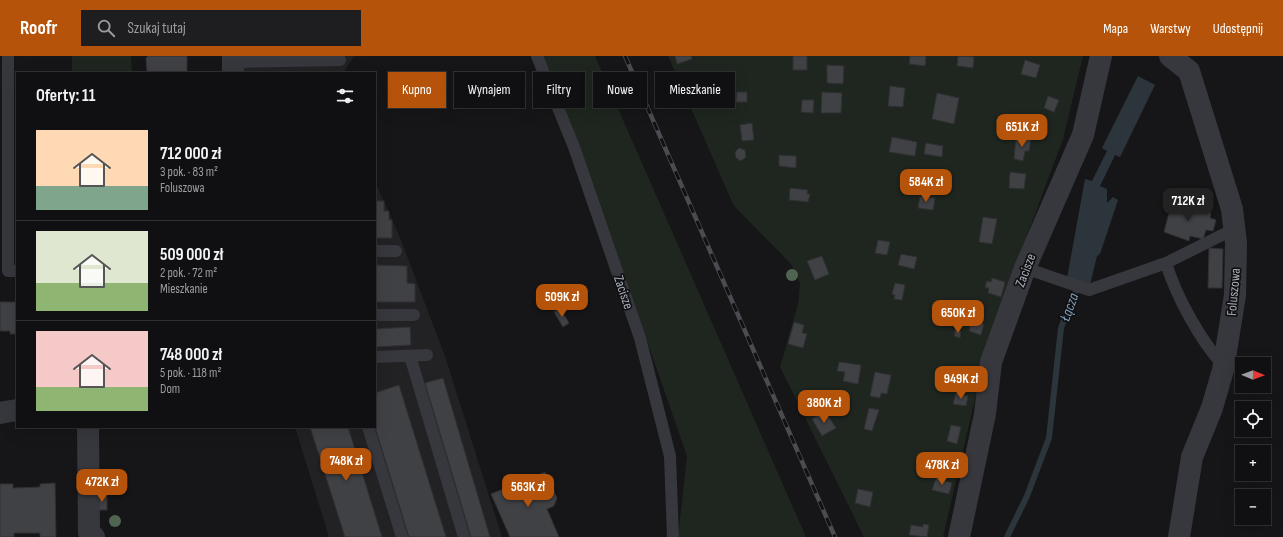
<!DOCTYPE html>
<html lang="pl">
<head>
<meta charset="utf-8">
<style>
  :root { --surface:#101012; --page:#1e1e20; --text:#f1f3f6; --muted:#9c9d9f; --line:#303032; --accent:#b45309 }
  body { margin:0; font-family:"Sofia Sans Condensed",sans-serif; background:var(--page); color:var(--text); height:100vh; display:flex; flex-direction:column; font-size:15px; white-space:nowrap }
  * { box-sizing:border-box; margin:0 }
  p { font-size:13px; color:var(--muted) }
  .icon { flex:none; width:22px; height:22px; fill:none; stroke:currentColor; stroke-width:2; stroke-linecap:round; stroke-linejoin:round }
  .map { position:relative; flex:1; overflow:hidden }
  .details { position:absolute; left:16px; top:16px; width:360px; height:356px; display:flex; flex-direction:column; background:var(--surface); border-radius:0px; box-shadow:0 4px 16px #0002,0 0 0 1px var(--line) }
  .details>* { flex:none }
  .hud { position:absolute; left:388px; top:16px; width:380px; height:36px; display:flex; gap:8px }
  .needle { width:26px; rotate:91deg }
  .fabs { position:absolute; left:1235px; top:301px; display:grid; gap:8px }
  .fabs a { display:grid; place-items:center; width:36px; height:36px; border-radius:0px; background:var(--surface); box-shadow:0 4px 16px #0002,0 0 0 1px var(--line); font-size:20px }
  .price { position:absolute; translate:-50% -34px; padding:0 9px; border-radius:8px; background:var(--accent); color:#fff; font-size:13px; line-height:26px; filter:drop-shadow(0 1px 2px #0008) }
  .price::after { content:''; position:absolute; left:50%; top:24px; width:12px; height:9px; margin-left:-6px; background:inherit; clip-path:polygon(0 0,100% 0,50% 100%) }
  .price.selected { background:#222; color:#fff }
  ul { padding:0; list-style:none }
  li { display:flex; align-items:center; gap:12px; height:100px; padding:0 20px }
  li+li { border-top:1px solid var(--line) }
  li span { display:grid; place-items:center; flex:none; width:112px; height:80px; border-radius:0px; color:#555 }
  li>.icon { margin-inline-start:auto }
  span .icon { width:48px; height:48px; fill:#fffc; stroke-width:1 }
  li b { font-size:17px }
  h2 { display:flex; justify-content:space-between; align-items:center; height:48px; padding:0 20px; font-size:17px }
  .pill { padding:0 14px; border-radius:0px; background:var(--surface); box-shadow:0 4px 16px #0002,0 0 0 1px var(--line); font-size:14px; line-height:36px }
  .pill.selected { background:var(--accent); color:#fff }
  header { display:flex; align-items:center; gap:24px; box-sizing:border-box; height:56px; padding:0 20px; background:var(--accent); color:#fff }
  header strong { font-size:19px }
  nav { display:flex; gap:22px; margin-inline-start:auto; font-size:14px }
  .search { width:280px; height:36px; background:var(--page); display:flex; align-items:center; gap:10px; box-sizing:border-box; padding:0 14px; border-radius:0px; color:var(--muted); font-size:15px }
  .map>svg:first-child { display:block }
  .built { fill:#222225 }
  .green { fill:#1e261f }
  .water { fill:#2c353c }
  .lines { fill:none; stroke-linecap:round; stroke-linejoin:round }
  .stream { stroke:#2c353c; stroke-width:6 }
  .building { fill:#404145; stroke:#303034 }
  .lane { stroke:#37383d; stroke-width:12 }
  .street { stroke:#37383d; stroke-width:22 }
  .rail-casing { stroke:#4a4c52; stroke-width:4.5 }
  .rail { stroke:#111113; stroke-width:3; stroke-dasharray:9; stroke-linecap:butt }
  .tree { fill:#506452 }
  .labels { text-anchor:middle; stroke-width:3.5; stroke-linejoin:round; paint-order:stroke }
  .street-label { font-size:14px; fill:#a8adb8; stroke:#111113 }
  .water-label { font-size:15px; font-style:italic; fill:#7f9bb3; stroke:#111113 }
</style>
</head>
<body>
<header>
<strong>Roofr</strong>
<div class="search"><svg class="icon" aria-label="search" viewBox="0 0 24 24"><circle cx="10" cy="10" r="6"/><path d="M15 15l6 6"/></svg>Szukaj tutaj</div>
<nav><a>Mapa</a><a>Warstwy</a><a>Udostępnij</a></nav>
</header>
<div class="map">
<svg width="1283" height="481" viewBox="0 0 1283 481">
  <rect width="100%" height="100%" fill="#161618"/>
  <path class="built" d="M233,0H354L343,17H233Z
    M375,125L401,184L446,303L502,481H329L295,371H375Z"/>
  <path class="green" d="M72,0H131L132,17H72Z
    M543,0H595L806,481H678L687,400L581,95Z
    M668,0H1083L1063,83L980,306L979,314L981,317L943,481H864L780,311L798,248L800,227L791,208L734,150Z"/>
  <path class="water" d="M1138,20L1155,29L1120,101L1115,99L1100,130L1107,133V147L1113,141L1118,144L1100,198L1097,200L1090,229L1067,222L1085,123L1092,125L1107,95L1102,92Z"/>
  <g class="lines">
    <path class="stream" d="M1007,481L1027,440L1049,382L1061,272L1078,229"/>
  </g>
  <path class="building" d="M148,0H187V17H147L146,2Z
    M675,0H691L692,3L677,8Z
    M793,0H807V14H793Z
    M910,0H926L925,10L909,8Z
    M958,0L974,1L973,12L957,10Z
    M1025,4L1040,9L1036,22L1021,18Z
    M827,9L844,10L843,28L827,27Z
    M696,19L703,21L702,28L696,30L692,24Z
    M890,30L905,32L903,51L888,50Z
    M711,32H727L728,44H711Z
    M737,36H747V46H736Z
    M822,36L842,37L841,57H821Z
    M937,37L959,42L954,68L932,63Z
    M1048,40L1059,44L1054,56L1044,52Z
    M802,44H814L813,57L801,56Z
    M752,67L754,84L742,85L740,69Z
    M892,81L917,86L915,100L889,96Z
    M1016,81L1031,83L1029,95H1025L1023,105L1014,103Z
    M926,87L943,90L942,101L924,98Z
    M739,92L745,94L746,101L741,105L736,102L735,96Z
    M779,99L796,100V112L779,110Z
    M1010,116L1026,118L1024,133L1009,132Z
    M790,132L808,134L807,138H810L808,146L789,144Z
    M920,140L935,142L933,154L918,152Z
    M375,145H384V155H389V164H392V182H375Z
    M1172,145L1211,156L1210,162L1216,164L1213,175L1206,174L1203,183L1190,180L1189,185L1164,176Z
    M983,161L997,163L992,188L979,186Z
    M878,184L890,186L887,199L875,197Z
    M1209,192L1223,193L1222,232H1208Z
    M901,198L917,201L914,213L898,209Z
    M822,200L829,218L815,224L807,205Z
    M375,209L407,210V227L415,228V246H375Z
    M992,222L1005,226L1001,241L988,237L989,232L985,231L987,225L991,226Z
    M895,227L905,229L902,244L894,243L895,239L892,238Z
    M0,246H17V278H10V275H0Z
    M560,252L569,267L563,271L554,256Z
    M971,265L984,268L981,279L969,275Z
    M794,266L804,269L802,277L807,278L803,292L788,288Z
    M410,271L411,289L375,291V273Z
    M955,274L961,275L960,282L954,280Z
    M839,306L861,309L858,328L843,325L845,316L837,315Z
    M875,316L891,319L887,338L881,337L880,342L870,340Z
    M443,322L490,481H471L425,327Z
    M399,329L446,481H409L375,371V337Z
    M956,337L968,340L966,350L953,348Z
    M869,352L879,354L872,375L864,373Z
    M825,355L836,372L822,380L812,363Z
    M951,369L961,371L957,388L947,385Z
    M310,371H348L382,481H345Z
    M545,416L557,442L554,450L547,453L559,481H510L491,438Z
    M936,422L952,427L949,438L932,434Z
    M55,427L56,481H40V477H14V481H0V428H13V432L40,431V428Z
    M858,433L873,436L870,451L855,447Z
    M107,439V454H97V440Z
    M923,468L929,469L927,481L909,479L911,469L923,471Z"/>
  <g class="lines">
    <path class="lane" d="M8,0V215H17
      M537,0L574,91L640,282L670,400L673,481
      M233,6L340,4
      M375,195H396
      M1166,207C1176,240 1200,284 1223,309
      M1025,212L1089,234L1166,207L1234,173
      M375,259H414
      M410,300L464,481
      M375,301L427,299
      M368,371L402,481"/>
    <path class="street" d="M233,0V17
      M1170,0L1189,15L1232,153L1236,187L1235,239L1223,314L1212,352L1192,401L1179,481
      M0,357L17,354
      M88,371L89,476L94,481
      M959,481L985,358L991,306L1025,212L1083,79L1101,0"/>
    <g class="rail-casing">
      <path id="rail" d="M625,0L835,481"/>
    </g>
    <use href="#rail" class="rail"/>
  </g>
  <g class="tree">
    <circle cx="792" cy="219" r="6"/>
    <circle cx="115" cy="465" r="6"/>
  </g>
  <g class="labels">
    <g class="street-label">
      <text transform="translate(1025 214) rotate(-69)" y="5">Zacisze</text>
      <text transform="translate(624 236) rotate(71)" y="5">Zacisze</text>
      <text transform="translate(1233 236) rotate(-85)" y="5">Foluszowa</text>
    </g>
    <g class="water-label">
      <text transform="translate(1069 251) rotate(-70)" y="5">Łącza</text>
    </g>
  </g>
</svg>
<div class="fabs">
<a><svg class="needle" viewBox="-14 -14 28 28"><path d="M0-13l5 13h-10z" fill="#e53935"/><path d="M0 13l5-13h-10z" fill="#9c9d9f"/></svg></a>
<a><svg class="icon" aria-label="locate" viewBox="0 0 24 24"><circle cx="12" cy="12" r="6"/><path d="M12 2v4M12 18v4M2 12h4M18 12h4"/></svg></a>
<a>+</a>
<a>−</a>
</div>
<b class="price" style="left:1022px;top:92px">651K zł</b>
<b class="price" style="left:926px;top:147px">584K zł</b>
<b class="price selected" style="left:1188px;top:166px">712K zł</b>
<b class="price" style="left:562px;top:262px">509K zł</b>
<b class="price" style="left:958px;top:278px">650K zł</b>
<b class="price" style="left:961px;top:344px">949K zł</b>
<b class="price" style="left:824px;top:368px">380K zł</b>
<b class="price" style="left:346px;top:426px">748K zł</b>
<b class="price" style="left:942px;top:430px">478K zł</b>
<b class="price" style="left:102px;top:447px">472K zł</b>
<b class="price" style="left:528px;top:452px">563K zł</b>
<div class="hud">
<a class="pill selected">Kupno</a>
<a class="pill">Wynajem</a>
<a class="pill">Filtry</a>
<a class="pill">Nowe</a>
<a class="pill">Mieszkanie</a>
</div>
<section class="details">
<h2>Oferty: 11<svg class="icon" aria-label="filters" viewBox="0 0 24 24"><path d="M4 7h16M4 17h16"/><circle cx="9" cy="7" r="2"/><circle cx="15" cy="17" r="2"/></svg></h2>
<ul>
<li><span style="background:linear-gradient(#ffd9b3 70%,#7fa58c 0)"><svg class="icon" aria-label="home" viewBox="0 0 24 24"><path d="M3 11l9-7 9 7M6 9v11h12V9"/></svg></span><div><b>712 000 zł</b><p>3 pok. · 83 m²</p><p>Foluszowa</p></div></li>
<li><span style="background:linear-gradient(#dfe7d0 65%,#8fb573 0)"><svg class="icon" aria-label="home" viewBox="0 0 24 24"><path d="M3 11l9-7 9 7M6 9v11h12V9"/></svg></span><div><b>509 000 zł</b><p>2 pok. · 72 m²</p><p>Mieszkanie</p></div></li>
<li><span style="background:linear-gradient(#f6c9c9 70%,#8fb573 0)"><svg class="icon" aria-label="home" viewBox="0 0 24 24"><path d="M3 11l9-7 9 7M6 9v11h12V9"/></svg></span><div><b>748 000 zł</b><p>5 pok. · 118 m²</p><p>Dom</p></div></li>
</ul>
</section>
</div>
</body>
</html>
